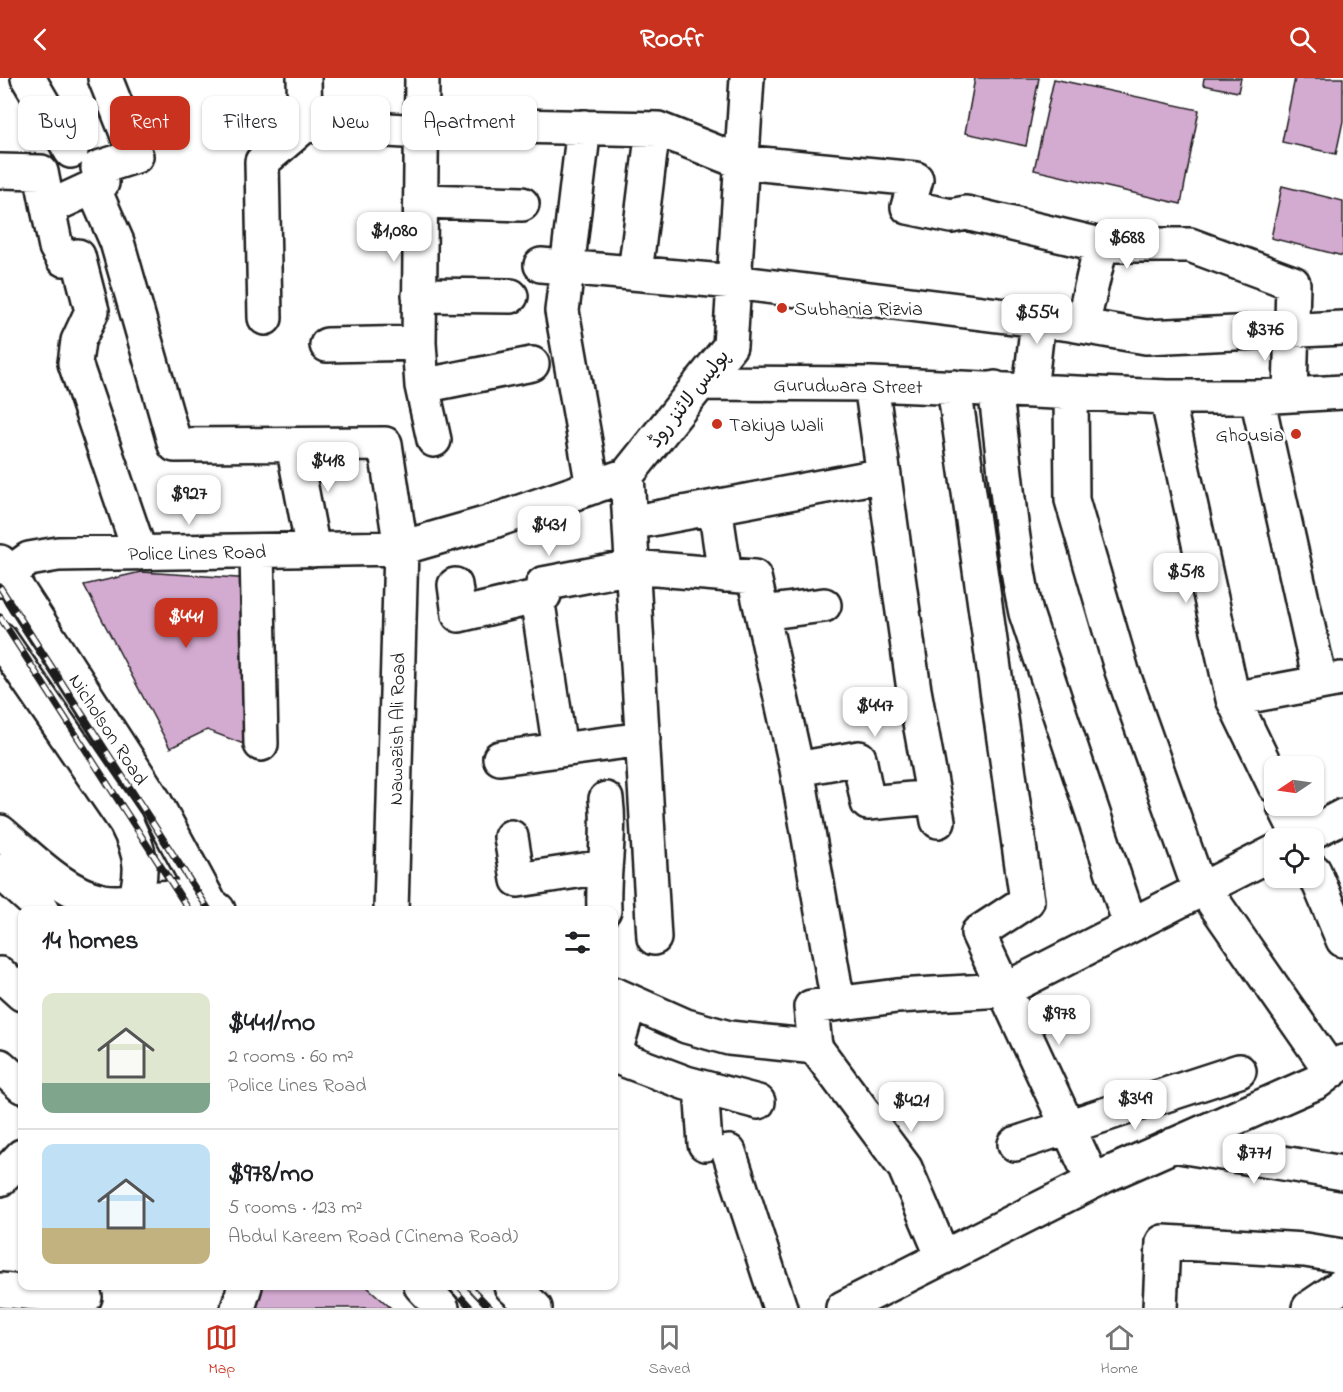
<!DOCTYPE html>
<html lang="en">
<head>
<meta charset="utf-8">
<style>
  :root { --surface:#fff; --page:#f2f2f2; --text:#202124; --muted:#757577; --line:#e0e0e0; --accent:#c8321e }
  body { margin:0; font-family:"Indie Flower","Playpen Sans Arabic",sans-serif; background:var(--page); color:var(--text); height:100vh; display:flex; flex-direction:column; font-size:22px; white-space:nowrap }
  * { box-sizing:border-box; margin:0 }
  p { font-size:20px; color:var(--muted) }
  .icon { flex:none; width:33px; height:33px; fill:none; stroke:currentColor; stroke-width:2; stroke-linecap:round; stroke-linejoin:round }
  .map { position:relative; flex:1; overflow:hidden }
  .drawer { position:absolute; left:18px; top:828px; width:600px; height:384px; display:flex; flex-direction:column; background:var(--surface); border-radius:12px; box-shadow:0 2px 4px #0004 }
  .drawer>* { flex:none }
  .hud { position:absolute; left:18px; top:18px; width:600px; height:54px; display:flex; gap:12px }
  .needle { width:39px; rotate:257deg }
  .buttons { position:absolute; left:1264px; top:678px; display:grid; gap:12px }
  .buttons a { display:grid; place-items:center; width:60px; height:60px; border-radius:12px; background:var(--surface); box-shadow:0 2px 4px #0004; font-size:30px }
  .price { position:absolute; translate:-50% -51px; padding:0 14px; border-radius:12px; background:#fff; color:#222; font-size:20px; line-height:39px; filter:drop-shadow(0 2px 3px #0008) }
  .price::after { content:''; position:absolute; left:50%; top:36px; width:18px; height:14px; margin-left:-9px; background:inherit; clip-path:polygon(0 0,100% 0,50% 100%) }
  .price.active { background:var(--accent); color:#fff }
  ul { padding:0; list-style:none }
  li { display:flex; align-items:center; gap:18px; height:150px; padding:0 24px }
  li+li { border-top:2px solid var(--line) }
  li span { display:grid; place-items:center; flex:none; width:168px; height:120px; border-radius:12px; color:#555 }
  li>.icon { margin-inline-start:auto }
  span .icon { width:72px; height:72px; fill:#fffc; stroke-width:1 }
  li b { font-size:26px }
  h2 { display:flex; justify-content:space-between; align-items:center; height:72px; padding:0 24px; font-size:26px }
  .tag { padding:0 21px; border-radius:12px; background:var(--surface); box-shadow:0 2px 4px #0004; font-size:21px; line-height:54px }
  .tag.active { background:var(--accent); color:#fff }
  header { display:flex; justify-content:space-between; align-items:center; height:78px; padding:0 24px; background:var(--accent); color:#fff; font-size:27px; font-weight:700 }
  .menu { display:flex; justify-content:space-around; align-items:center; height:84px; border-top:2px solid var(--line); background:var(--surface); font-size:16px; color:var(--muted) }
  .menu a { display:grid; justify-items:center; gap:3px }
  .menu .active { color:var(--accent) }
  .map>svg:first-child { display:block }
  .building { fill:#d3aad0; stroke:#1c1c1c; stroke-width:1.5 }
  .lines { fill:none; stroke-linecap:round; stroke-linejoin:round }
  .minor-casing { stroke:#1c1c1c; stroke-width:38 }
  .major-casing { stroke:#1c1c1c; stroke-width:38 }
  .minor { stroke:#fff; stroke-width:33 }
  .major { stroke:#fff; stroke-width:33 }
  .rail-casing { stroke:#1c1c1c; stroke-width:7 }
  .rail { stroke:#fff; stroke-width:4.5; stroke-dasharray:14; stroke-linecap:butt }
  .poi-dot { fill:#c8321e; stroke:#fff; stroke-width:2 }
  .labels { text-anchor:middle; stroke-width:5; stroke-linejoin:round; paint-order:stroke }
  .poi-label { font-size:20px; fill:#1c1c1c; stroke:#fff; text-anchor:start }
  .street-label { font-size:20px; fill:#1c1c1c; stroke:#fff }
</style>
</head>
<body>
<header><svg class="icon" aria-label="back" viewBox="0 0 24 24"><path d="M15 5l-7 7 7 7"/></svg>Roofr<svg class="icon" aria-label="search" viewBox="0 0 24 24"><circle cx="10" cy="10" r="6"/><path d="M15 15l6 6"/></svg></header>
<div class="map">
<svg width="1343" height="1230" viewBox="0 0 1343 1230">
  <rect width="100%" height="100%" fill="#fff"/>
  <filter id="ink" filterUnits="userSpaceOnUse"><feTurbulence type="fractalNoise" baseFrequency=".0167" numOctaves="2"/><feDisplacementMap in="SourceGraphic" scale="12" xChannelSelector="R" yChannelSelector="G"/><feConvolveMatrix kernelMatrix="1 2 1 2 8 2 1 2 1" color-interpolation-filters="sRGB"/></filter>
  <g filter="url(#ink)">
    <path class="building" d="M975,0H1039L1026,68L965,55Z
      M1204,0H1241L1238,14L1203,7Z
      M1295,0H1343V43L1336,76L1282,64Z
      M1054,1L1199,32L1181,126L1034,92Z
      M1282,108L1343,123V178L1271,160Z
      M141,494L254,501V670L207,652L170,670L84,507Z
      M256,1208H366L391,1230H254Z"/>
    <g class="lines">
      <g class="minor-casing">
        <path id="minor" d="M28,0L71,73
          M304,0L305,47
          M422,0L419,265L422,308L434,362
          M422,46L658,51L741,84L916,101L908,129L951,138L966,135L1101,167H1190L1293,205L1290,317
          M584,49L562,233L593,409
          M0,93L41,94L48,130L102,105L98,90L136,78L105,0
          M93,109L117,164L175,367L385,366L401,470L391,832
          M421,123L522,126
          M48,130L56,169L63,181L78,178L92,233L78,263L75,285L140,475
          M541,187L734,204L1070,246L1146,259L1343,250
          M635,195L653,51
          M419,217L511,218
          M265,240L262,84L305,47L421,54
          M1082,248L1101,167
          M327,267L419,265
          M700,305L871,306L1167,319H1257L1343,314
          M871,306L914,612L938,743
          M422,308L532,286
          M954,309L1027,823L978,855L1093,1103
          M995,310C1005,385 1010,461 1026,535L1127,837
          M1030,313L1038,242
          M1071,316L1072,422L1122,593L1194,796L1331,993
          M1167,319L1233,621L1275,708
          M1257,319L1320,603
          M293,367L313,472
          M627,397L654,860
          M715,429L725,497
          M630,445L884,397
          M257,473L261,666
          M0,502L29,481L58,476L401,470L488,445L627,397L730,268L747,0
          M455,507L459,537L544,517L543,506L632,489L754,499L797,691L838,925
          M537,519L560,672
          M762,535L824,527
          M1233,621L1341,601
          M500,680L643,661
          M797,691L859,680L868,725L934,719
          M1284,728L1300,760
          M511,759L518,802L604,789
          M1301,760L1343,738
          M1314,793L1343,862
          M604,832C602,795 611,758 606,721
          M0,896L22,916
          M614,916L686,948L729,960L815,969
          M630,923L614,978L686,1005L758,1024
          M815,969L811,929L897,918L1004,912L1275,774
          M815,969L905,1090L943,1179
          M0,988L22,1008
          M701,1009L705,1066
          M1015,1066L1239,993
          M1173,1067L1343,1095
          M729,1074L780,1230
          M0,1101L22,1078
          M0,1212L85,1219
          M238,1230L245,1208
          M843,1230L1104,1098L1317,1004L1343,984
          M1160,1230L1163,1164L1305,1172L1342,1178L1343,1181
          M1309,1230L1343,1207"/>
      </g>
      <g class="major-casing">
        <path id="major" d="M0,484L155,724L209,824
          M0,561L126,745C144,780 143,795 133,832
          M0,754C30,779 63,815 102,823C140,830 186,804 218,832
          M0,793L43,832
          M421,1208L442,1230
          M511,1208L535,1230"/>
      </g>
      <use href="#minor" class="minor"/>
      <use href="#major" class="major"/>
      <g class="rail-casing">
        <path id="rail" d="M0,509L209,832
          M0,539L189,832
          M451,1208L471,1230
          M469,1208L490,1230"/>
      </g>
      <use href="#rail" class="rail"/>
    </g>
  </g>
  <g class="poi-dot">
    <circle cx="782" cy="230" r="6"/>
    <circle cx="717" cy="346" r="6"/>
    <circle cx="1296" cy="356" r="6"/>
  </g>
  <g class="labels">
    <g class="poi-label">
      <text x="794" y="237">Subhania Rizvia</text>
      <text x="729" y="353">Takiya Wali</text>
      <text x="1284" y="363" text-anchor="end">Ghousia</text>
    </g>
    <g class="street-label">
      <text transform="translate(848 307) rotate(1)" y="7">Gurudwara Street</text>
      <text transform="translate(688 320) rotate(-52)" y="7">پولیس لائنز روڈ</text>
      <text transform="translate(197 474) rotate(-1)" y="7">Police Lines Road</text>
      <text transform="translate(109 651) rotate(57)" y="7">Nicholson Road</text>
      <text transform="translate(396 651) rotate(-89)" y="7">Nawazish Ali Road</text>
    </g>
  </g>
</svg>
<div class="buttons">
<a><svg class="needle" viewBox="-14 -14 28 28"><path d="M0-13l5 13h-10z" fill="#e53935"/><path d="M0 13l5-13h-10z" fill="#757577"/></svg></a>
<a><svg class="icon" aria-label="locate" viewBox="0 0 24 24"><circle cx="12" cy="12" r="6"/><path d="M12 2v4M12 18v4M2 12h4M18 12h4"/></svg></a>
</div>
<b class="price" style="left:394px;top:185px">$1,080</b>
<b class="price" style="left:1127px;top:192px">$688</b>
<b class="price" style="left:1037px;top:267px">$554</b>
<b class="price" style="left:1265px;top:284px">$376</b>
<b class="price" style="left:328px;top:415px">$418</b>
<b class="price" style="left:189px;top:448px">$927</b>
<b class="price" style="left:549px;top:479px">$431</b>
<b class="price" style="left:1186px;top:526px">$518</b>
<b class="price active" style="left:186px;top:571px">$441</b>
<b class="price" style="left:875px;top:660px">$447</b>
<b class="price" style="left:1059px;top:968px">$978</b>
<b class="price" style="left:1135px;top:1053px">$349</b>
<b class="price" style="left:911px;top:1055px">$421</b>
<b class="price" style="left:1254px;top:1107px">$771</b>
<div class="hud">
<a class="tag">Buy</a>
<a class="tag active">Rent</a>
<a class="tag">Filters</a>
<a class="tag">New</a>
<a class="tag">Apartment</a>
</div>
<section class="drawer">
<h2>14 homes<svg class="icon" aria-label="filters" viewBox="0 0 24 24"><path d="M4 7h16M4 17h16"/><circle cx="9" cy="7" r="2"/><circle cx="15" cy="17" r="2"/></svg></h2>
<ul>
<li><span style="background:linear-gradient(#dfe7d0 75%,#7fa58c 0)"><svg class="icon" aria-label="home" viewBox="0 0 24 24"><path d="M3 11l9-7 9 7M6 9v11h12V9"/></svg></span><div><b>$441/mo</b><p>2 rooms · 60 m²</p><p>Police Lines Road</p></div></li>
<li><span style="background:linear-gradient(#bfe0f5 70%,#c2b280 0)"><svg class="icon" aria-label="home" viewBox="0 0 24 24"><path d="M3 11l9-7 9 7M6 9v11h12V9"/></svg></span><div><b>$978/mo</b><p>5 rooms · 123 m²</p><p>Abdul Kareem Road (Cinema Road)</p></div></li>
</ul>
</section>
</div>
<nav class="menu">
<a class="active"><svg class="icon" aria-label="map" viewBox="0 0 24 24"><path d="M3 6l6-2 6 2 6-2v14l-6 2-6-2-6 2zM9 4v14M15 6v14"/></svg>Map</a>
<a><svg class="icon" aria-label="saved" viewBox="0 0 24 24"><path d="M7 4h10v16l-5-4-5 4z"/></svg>Saved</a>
<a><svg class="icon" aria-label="home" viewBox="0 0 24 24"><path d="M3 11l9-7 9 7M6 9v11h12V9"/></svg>Home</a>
</nav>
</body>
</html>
